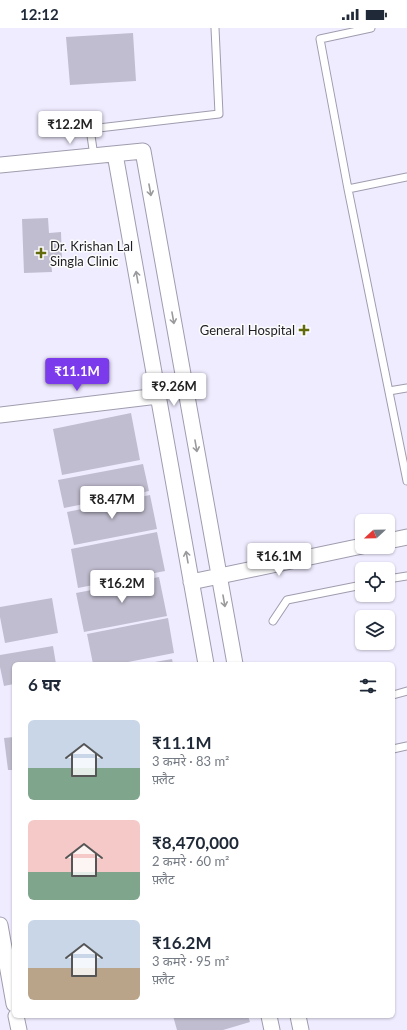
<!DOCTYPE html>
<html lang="hi">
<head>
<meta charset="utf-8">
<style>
  :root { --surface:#fff; --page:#f2f2f3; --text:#1f2937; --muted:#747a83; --accent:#7c3aed }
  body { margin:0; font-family:Lato,"Noto Sans Devanagari",sans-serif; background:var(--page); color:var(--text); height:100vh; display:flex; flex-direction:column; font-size:15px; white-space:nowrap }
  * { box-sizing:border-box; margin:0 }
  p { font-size:13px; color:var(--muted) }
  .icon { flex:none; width:22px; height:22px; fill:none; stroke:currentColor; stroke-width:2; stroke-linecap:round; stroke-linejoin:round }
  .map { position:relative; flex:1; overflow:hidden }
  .panel { position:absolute; left:12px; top:634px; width:383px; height:356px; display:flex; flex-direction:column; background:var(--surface); border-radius:6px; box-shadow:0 1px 3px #0004 }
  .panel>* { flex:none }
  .needle { width:26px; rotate:248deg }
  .buttons { position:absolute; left:355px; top:486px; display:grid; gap:8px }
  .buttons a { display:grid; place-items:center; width:40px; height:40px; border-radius:6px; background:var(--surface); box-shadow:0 1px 3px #0004; font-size:20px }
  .price { position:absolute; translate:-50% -34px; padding:0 9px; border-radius:4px; background:#fff; color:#222; font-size:13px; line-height:26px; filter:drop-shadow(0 1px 2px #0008) }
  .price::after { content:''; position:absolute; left:50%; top:24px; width:12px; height:9px; margin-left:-6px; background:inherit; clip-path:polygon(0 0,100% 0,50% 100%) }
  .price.selected { background:var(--accent); color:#fff }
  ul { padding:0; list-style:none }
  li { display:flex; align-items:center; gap:12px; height:100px; padding:0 16px }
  li span { display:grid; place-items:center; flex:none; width:112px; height:80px; border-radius:6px; color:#555 }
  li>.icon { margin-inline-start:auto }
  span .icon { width:48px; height:48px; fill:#fffc; stroke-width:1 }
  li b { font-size:17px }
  h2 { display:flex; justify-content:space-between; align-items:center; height:48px; padding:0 16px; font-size:17px }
  .status { display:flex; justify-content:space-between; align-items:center; height:28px; padding:0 20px; background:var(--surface); direction:ltr }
  .status svg { height:11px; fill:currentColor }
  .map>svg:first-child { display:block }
  .building { fill:#c1bdd0 }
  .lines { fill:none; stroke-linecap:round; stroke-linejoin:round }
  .service-casing { stroke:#a09cae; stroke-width:9 }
  .minor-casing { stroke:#a09cae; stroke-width:17 }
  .service { stroke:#fff; stroke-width:7 }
  .minor { stroke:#fff; stroke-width:15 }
  .oneway { stroke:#9a9a9c }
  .poi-dot { fill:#636a0c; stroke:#fcfcfc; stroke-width:1.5 }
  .labels { text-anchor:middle; stroke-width:3; stroke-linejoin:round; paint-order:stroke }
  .poi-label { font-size:13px; fill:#1f1e24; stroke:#fcfcfc; text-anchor:start }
</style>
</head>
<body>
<div class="status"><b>12:12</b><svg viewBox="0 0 49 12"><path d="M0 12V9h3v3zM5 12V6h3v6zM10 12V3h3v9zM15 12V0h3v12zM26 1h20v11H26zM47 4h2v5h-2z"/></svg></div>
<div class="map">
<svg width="407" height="1002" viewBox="0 0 407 1002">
  <rect width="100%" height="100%" fill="#f0ecff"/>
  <path class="building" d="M133,5L136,53L70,57L66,9Z
    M48,190L49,205L61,204L62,232L51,233L52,244L24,245L22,191Z
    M131,385L140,432L62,447L53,401Z
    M143,436L149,463L64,480L58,452Z
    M150,467L157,501L74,517L67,484Z
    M157,504L165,543L78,560L71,521Z
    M159,549L167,588L84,604L76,565Z
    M52,570L58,605L5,615L0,589V579Z
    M168,590L174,625L118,636H93L87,606Z
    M53,618L56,636H14V656L4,658L0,639V627Z
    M172,631L173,636H149V635Z
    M14,709V742H8L4,710Z
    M173,988H248L250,994L223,1002H177Z"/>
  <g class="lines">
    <g class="service-casing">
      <path id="service" d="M371,0L320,11L348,161L407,453
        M94,128L90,101L219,86L215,0
        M348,161L407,149
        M389,363L407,360
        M388,551L407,548
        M273,593L287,572L362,557
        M393,667L407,663
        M393,721L407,718"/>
    </g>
    <g class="minor-casing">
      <path id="minor" d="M115,126L206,636
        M0,137L143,123L235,636
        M0,387L158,368
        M388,513L407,509
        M191,554L362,518
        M0,897L14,976
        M16,988L19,1002
        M269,988L272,1002
        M298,988L301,1002"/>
    </g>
    <use href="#service" class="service"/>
    <use href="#minor" class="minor"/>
  </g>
  <defs><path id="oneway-shaft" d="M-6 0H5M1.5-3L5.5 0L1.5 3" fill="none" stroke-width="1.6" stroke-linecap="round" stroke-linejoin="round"/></defs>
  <g class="oneway">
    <use href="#oneway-shaft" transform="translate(150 162) rotate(80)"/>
    <use href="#oneway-shaft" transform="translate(137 249) rotate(-100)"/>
    <use href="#oneway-shaft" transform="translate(173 290) rotate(80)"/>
    <use href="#oneway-shaft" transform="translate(196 418) rotate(80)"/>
    <use href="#oneway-shaft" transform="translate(187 529) rotate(-100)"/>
    <use href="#oneway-shaft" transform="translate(224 573) rotate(80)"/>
  </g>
  <g class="poi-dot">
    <path d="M39 219h4v4h4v4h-4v4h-4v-4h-4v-4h4z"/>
    <path d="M302 296h4v4h4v4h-4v4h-4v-4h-4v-4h4z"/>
  </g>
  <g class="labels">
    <g class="poi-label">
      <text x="50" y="223">Dr. Krishan Lal<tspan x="50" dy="15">Singla Clinic</tspan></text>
      <text x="295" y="307" text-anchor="end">General Hospital</text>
    </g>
  </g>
</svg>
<div class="buttons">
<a><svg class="needle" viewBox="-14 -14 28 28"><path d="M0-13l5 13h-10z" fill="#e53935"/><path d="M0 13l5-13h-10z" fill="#747a83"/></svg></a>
<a><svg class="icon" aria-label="locate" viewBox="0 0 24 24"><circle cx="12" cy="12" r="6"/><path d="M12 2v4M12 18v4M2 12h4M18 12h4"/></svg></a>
<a><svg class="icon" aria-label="layers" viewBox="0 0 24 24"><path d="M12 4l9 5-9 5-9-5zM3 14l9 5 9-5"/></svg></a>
</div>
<b class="price" style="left:70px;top:117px">₹12.2M</b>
<b class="price selected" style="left:77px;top:364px">₹11.1M</b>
<b class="price" style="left:174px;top:379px">₹9.26M</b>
<b class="price" style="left:112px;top:492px">₹8.47M</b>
<b class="price" style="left:279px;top:549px">₹16.1M</b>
<b class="price" style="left:122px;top:576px">₹16.2M</b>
<section class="panel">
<h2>6 घर<svg class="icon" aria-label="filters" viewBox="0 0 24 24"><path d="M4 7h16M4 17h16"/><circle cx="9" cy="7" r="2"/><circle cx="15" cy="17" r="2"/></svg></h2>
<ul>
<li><span style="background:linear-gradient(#c9d6e8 60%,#7fa58c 0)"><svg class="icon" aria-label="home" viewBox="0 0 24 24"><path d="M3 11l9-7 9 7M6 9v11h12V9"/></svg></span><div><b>₹11.1M</b><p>3 कमरे · 83 m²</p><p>फ़्लैट</p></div></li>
<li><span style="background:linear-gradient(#f6c9c9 65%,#7fa58c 0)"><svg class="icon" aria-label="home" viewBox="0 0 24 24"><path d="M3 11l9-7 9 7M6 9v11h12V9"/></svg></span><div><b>₹8,470,000</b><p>2 कमरे · 60 m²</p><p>फ़्लैट</p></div></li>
<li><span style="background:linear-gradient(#c9d6e8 60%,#b9a48a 0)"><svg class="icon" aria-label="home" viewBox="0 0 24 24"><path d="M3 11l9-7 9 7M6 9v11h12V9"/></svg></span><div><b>₹16.2M</b><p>3 कमरे · 95 m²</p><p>फ़्लैट</p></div></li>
</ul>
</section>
</div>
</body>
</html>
